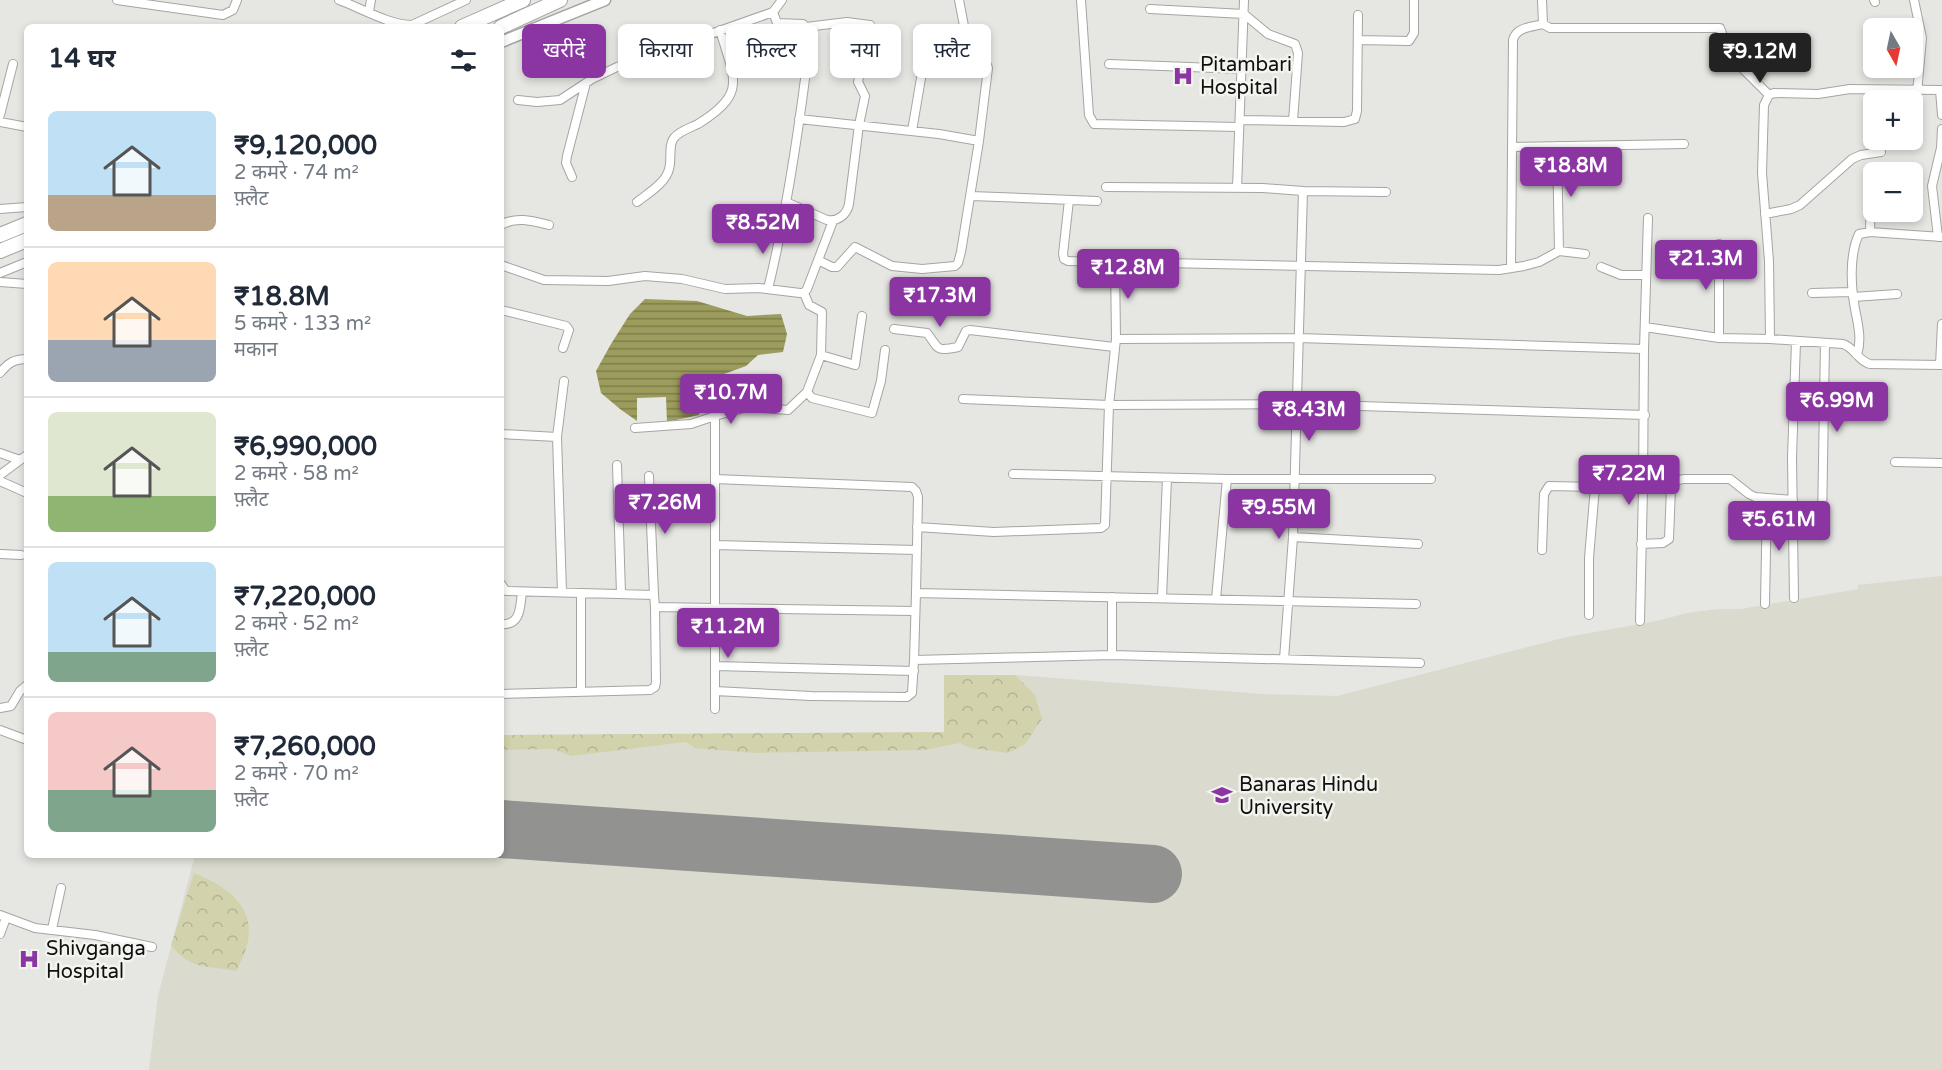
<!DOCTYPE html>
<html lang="hi">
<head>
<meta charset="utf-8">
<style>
  :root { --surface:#fff; --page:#f6f6f7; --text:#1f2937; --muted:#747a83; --line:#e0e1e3; --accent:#8b35a3 }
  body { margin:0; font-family:"Varela Round","Noto Sans Devanagari",sans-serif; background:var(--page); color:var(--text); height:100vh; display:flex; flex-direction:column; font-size:22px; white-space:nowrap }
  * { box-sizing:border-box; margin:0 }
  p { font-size:20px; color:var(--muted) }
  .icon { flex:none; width:33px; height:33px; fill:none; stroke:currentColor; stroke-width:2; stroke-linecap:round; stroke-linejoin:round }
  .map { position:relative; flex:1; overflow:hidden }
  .details { position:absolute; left:24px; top:24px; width:480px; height:834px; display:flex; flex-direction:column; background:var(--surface); border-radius:9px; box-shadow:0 3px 9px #0003 }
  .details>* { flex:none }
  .hud { position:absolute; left:522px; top:24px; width:570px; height:54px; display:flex; gap:12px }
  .needle { width:39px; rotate:171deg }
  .buttons { position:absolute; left:1863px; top:18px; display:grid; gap:12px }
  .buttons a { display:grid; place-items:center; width:60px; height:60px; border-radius:9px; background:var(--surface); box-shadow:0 3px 9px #0003; font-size:30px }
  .price { position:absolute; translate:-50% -51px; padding:0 14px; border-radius:6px; background:var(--accent); color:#fff; font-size:20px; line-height:39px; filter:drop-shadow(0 2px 3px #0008) }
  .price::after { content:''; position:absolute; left:50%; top:36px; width:18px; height:14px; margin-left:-9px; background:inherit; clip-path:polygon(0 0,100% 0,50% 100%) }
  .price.selected { background:#222; color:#fff }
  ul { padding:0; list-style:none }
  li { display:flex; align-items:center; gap:18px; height:150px; padding:0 24px }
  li+li { border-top:2px solid var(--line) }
  li span { display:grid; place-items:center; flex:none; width:168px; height:120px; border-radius:9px; color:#555 }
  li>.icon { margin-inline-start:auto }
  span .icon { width:72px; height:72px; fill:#fffc; stroke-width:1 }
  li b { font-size:26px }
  h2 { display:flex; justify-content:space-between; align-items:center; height:72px; padding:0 24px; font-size:26px }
  .tag { padding:0 21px; border-radius:9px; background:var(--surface); box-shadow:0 3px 9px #0003; font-size:21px; line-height:54px }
  .tag.selected { background:var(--accent); color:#fff }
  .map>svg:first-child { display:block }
  .built { fill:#dadacf }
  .forest { fill:url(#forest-crowns) }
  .water { fill:url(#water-rules) }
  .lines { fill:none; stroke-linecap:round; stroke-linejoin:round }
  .runway { stroke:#929290; stroke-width:58 }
  .minor-casing { stroke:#a5a5a1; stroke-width:10 }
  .tertiary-casing { stroke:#a5a5a1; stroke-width:13 }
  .trunk-casing { stroke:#a5a5a1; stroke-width:16 }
  .minor { stroke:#fff; stroke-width:8 }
  .tertiary { stroke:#fff; stroke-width:10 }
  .trunk { stroke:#fff; stroke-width:14 }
  .labels { text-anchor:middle; stroke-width:5; stroke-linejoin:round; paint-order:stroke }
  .poi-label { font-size:20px; fill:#10100f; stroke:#f3f3ef; text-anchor:start }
</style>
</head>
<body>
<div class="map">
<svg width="1942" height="1070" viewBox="0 0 1942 1070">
  <defs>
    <pattern id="forest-crowns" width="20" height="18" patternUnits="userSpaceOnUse" patternTransform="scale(1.5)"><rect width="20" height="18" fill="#d2d3ad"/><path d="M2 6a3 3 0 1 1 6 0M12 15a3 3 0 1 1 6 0" fill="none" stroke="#b3b494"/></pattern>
    <pattern id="water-rules" width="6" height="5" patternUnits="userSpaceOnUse" patternTransform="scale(1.5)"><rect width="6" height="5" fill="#9c9c5d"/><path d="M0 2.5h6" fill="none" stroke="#7e7e4b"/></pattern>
  </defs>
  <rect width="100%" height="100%" fill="#e6e6e2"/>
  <path class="built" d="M1942,576V1070H149L158,996L195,855H501V735L944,732V675H1015L1262,694L1337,696L1567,637L1657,621L1687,613L1718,609H1741L1858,589V585Z"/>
  <path class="forest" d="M944,675H1015L1035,695L1042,719L1025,744L1008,753L970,748L960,743L924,750L754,753L695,748L686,742L571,756L553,749L501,750V735L944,732Z
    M194,873C243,893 265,921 236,971C207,965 191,971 171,945Z"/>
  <path class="water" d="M645,299L697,301L747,316L781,314L787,334L783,352L758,355L746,366L705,381L699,415L667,422L666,397L637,398V421L620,409L601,393L596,371L611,344L630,314Z"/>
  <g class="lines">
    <path class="runway" d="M501,829L1153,874"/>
    <g class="minor-casing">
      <path id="minor" d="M117,0L223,15L233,10L237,0
        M339,0C361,8 389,25 412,25L466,0
        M959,0L969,52L985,60L988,68L979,141
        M1081,0L1089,115L1094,124L1239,127
        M1542,0L1543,24L1550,28H1720L1727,47L1737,63L1769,95
        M1874,0L1875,2
        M1150,9L1244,14L1268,34L1295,44L1298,53L1293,121
        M369,11L371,0
        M1358,40L1409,41L1414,33V0
        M1109,64L1242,69
        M1940,90L1942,115
        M1942,90L1850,89L1818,94L1774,93L1769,95L1764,105L1762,173L1769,261L1770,339L1843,344C1855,348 1858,361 1870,364L1942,365
        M518,100L537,102L560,100L592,79L617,67L773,12
        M0,115L13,64
        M799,119L939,134L979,141L961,252L958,263L955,266L922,269L892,266L855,247L837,267H832L818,260
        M1240,120L1344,122L1355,119L1357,111L1358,15
        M0,122L27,127
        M912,131L927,43
        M1913,137L1922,38L1914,0
        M1557,146L1559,251
        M1512,147L1684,144
        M572,177L566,163L567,156L586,83
        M1106,187L1263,188L1303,191L1293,537L1284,659
        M1237,188L1244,0
        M1303,191L1386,192
        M971,196L1097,201
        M1069,200L1063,254L1064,259L1068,261L1499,270L1524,266L1539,262L1559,251L1585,254
        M637,202C647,194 666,183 669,169C672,160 668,145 674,138C679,131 690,128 698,124C748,93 734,79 720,30
        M786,202L827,220C837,222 847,215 849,204L859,125L865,96L858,82L870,25L847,22L806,27
        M0,209L27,207
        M1765,214L1791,209L1800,205L1852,159L1861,155L1881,152
        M501,225C516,216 533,221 549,225
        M1870,232L1871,192
        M1938,237L1932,186L1941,148L1942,129
        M1719,244V338
        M1115,262L1116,339
        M501,265L544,280L608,281L645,276L682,279L725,289L759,288L800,293H804L807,289L833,221
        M1601,267L1621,275H1646
        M1511,268L1513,40C1516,27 1532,27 1543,24
        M0,273L27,262
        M0,282L27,284
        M768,289C788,207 800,123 810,39L809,32L803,24L777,23L773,12L782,0
        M804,293L809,305L822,312L821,355L807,392L812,398L872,413L881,381L885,350
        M1812,293L1852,292
        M1853,297L1897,294
        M501,310L566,326L569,330L563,348
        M1645,327L1719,338L1770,339
        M894,329L927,333C939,348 934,352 958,347L966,331L970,330L1114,347
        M1644,349L1648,218
        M821,355L855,365L862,316
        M1857,355C1862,340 1858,324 1855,309C1851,287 1849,255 1859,234L1870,232L1942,237
        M1940,365L1942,324
        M0,373C8,363 14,359 27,359
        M963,399L1109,405L1297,404L1645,415
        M635,428L691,424L715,416
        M501,434L557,437
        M0,453L20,460
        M1895,462L1942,463
        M617,465L621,594
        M1013,474L1227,479
        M0,475L27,455
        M649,476L654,595
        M715,479V416L747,407L788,410L807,392
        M0,481L27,493
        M1822,522L1825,343
        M917,527L994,532L1101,528L1105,525L1109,405L1116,339L1299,338L1644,349L1643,488L1549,486L1544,494L1542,550
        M1293,537L1418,544
        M1641,544L1663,543L1669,539L1671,488L1676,481L1683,479H1730L1749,494L1755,497L1793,500
        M715,545L917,550
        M0,554L21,555
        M501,584L506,591L654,595L655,607L914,611
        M562,592L557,437L564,381
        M581,593V692
        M1162,598L1167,478
        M1794,598L1792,457L1796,342
        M1216,599L1227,479H1431
        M1416,604L916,593L914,660L1112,655L1420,663
        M1765,604L1767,499
        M1589,615V558L1595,487
        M1640,621L1643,488
        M501,624C521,626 520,607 522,592
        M1112,655V597
        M715,666L914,671
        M715,691L811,696L907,697L912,693L914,660
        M501,694L650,690L655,687L656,682L655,607
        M0,708L11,706L20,691L27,685
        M715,709V479L912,487L916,491L918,497L916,593
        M0,730L27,740
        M0,915L35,928L95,935L152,947
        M52,929L61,888
        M0,934L6,918"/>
    </g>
    <g class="tertiary-casing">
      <path id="tertiary" d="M501,42L605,0"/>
    </g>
    <g class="trunk-casing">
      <path id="trunk" d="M462,27L523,0
        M501,27L560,0
        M0,235L27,224
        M0,251L27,240"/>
    </g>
    <use href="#minor" class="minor"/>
    <use href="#tertiary" class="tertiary"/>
    <use href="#trunk" class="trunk"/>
  </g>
  <defs>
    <g id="hospital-bare" transform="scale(1.62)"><path d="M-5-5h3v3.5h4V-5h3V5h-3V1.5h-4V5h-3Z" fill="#8b35a3" stroke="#f3f3ef" stroke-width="2.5" paint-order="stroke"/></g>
    <g id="university-bare" transform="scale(1.62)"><path d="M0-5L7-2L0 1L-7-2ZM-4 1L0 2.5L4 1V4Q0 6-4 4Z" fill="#8b35a3" stroke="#f3f3ef" stroke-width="2.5" paint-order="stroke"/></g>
  </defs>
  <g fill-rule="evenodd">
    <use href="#hospital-bare" x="1183" y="76"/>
    <use href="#university-bare" x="1222" y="795"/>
    <use href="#hospital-bare" x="29" y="959"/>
  </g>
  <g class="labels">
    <g class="poi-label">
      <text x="1200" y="71">Pitambari<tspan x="1200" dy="23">Hospital</tspan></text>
      <text x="1239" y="791">Banaras Hindu<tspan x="1239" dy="23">University</tspan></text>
      <text x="46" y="955">Shivganga<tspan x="46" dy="23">Hospital</tspan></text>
    </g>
  </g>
</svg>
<div class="buttons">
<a><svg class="needle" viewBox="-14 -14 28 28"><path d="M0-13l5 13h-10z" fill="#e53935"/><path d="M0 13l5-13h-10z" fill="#747a83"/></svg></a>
<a>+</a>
<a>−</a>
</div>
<b class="price selected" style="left:1760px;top:84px">₹9.12M</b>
<b class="price" style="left:1571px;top:198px">₹18.8M</b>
<b class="price" style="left:763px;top:255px">₹8.52M</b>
<b class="price" style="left:1706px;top:291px">₹21.3M</b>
<b class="price" style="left:1128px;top:300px">₹12.8M</b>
<b class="price" style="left:940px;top:328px">₹17.3M</b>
<b class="price" style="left:731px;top:425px">₹10.7M</b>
<b class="price" style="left:1837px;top:433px">₹6.99M</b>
<b class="price" style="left:1309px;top:442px">₹8.43M</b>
<b class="price" style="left:1629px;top:506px">₹7.22M</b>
<b class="price" style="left:665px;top:535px">₹7.26M</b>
<b class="price" style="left:1279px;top:540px">₹9.55M</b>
<b class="price" style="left:1779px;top:552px">₹5.61M</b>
<b class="price" style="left:728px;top:659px">₹11.2M</b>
<div class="hud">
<a class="tag selected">खरीदें</a>
<a class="tag">किराया</a>
<a class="tag">फ़िल्टर</a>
<a class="tag">नया</a>
<a class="tag">फ़्लैट</a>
</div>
<section class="details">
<h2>14 घर<svg class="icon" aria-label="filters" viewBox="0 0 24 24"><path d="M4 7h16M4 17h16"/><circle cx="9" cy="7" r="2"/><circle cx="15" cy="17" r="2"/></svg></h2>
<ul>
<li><span style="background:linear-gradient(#bfe0f5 70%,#b9a48a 0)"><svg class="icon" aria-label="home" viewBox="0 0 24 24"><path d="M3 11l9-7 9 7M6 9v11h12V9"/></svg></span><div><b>₹9,120,000</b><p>2 कमरे · 74 m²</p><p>फ़्लैट</p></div></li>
<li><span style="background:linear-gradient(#ffd9b3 65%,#9aa5b1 0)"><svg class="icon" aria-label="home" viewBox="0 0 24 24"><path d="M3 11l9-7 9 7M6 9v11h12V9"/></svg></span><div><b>₹18.8M</b><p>5 कमरे · 133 m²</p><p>मकान</p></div></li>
<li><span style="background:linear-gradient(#dfe7d0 70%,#8fb573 0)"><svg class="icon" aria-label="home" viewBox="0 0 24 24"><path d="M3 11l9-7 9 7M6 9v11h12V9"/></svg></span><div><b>₹6,990,000</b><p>2 कमरे · 58 m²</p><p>फ़्लैट</p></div></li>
<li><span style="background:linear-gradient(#bfe0f5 75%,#7fa58c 0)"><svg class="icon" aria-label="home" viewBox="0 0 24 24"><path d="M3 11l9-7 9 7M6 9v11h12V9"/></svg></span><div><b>₹7,220,000</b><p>2 कमरे · 52 m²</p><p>फ़्लैट</p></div></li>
<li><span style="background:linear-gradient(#f6c9c9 65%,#7fa58c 0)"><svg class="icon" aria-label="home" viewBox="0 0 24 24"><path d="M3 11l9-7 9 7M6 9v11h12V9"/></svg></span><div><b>₹7,260,000</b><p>2 कमरे · 70 m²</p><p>फ़्लैट</p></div></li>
</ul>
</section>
</div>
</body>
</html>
